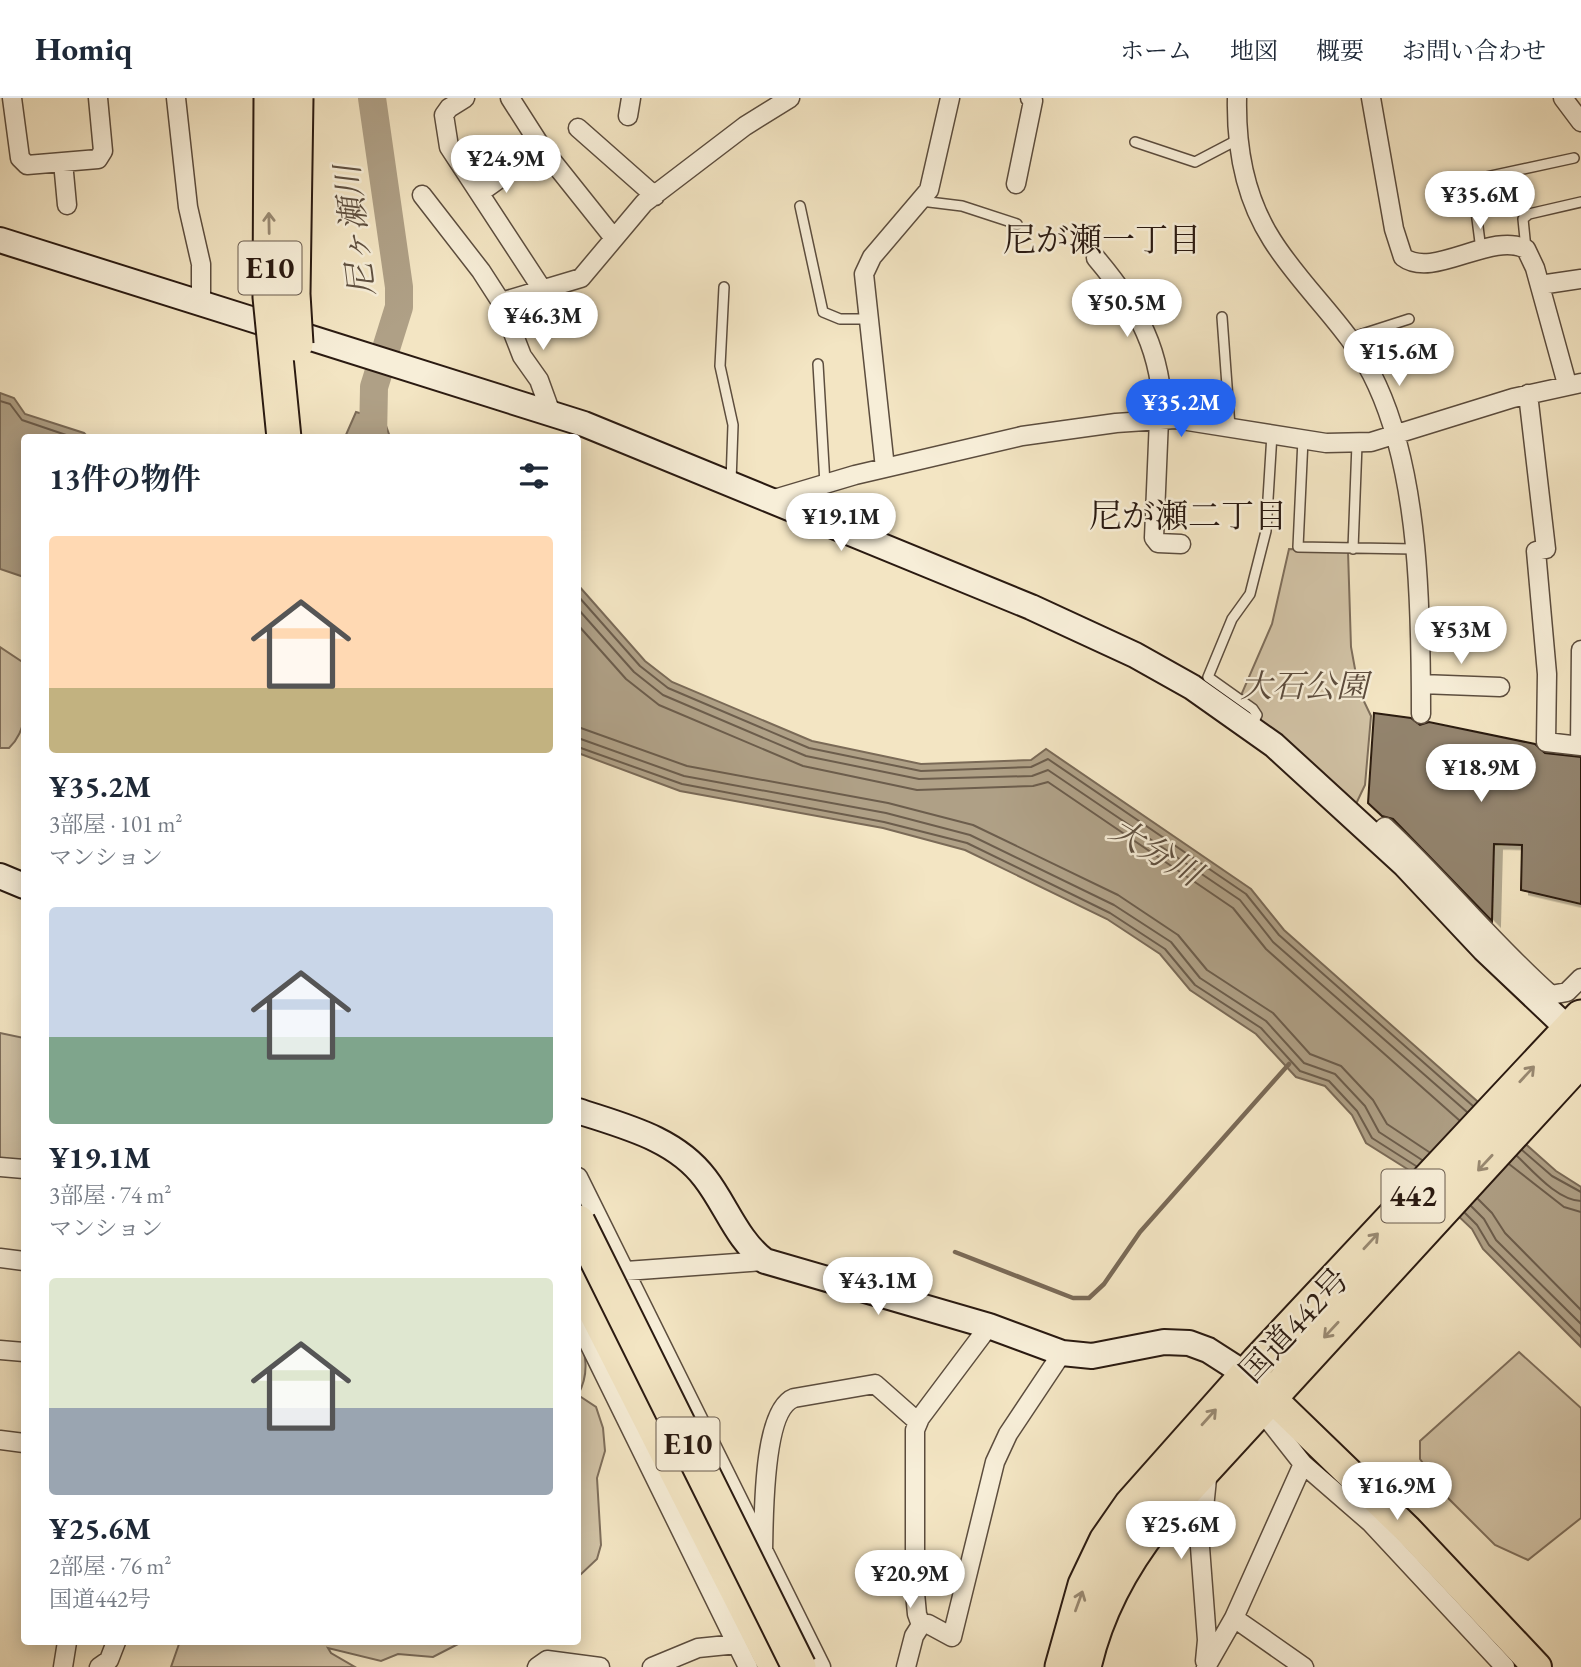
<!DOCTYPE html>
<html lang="ja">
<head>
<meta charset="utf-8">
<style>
  :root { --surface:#fff; --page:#f6f6f7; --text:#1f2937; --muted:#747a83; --line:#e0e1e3; --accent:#2563eb }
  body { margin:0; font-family:"EB Garamond","Noto Serif JP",serif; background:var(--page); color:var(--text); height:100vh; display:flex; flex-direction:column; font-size:26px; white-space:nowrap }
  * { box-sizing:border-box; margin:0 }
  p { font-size:23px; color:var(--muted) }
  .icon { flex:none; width:38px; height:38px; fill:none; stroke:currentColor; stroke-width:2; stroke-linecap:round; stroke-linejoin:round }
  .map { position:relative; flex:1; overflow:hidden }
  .side { position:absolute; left:21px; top:336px; width:560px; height:1211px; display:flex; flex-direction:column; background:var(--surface); border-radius:7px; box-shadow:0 4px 18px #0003 }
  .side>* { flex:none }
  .price { position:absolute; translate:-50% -60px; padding:0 16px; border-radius:24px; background:#fff; color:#222; font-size:23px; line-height:46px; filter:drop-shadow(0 2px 4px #0008) }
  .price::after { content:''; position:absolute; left:50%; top:42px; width:21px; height:16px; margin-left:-10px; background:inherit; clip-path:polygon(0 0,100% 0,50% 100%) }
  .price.active { background:var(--accent); color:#fff }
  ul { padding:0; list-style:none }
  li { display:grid; align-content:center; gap:14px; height:371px; padding:0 28px }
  li span { display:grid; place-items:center; height:217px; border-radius:7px; color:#555 }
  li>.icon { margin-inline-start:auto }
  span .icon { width:126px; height:126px; fill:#fffc; stroke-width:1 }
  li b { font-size:30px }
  h2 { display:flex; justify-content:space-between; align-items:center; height:84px; padding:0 28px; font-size:30px }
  header { display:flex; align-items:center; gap:42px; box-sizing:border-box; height:98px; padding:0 35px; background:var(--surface); border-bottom:2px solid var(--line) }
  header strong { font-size:33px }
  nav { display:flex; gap:38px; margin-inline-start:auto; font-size:24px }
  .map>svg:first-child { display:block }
  .green { fill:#d1c2a5; stroke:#7e6e5b; stroke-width:2 }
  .water { fill:#afa086; stroke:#7a6a57; stroke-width:2 }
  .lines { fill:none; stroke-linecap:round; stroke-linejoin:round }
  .shore { stroke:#6c5d4c; stroke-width:2 }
  .stream { stroke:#7a6a57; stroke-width:4.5 }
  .river { stroke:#afa086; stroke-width:28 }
  .building { fill:#93846e; stroke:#2a1a11; stroke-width:2; filter:url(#shadow) }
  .lane-casing { stroke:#5c4d3e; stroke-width:12 }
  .street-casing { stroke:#5c4d3e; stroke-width:21 }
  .secondary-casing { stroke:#2a1a11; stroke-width:28 }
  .primary-casing { stroke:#2a1a11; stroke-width:32 }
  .highway-casing { stroke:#2a1a11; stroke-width:37 }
  .lane { stroke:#f7eed8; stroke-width:9 }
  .street { stroke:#f7eed8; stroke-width:18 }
  .secondary { stroke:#f7eed8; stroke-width:24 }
  .primary { stroke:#f3e5c3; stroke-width:28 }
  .highway { stroke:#f3e5c3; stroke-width:33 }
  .highway-bridge-casing { stroke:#2a1a11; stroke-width:37; stroke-linecap:butt }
  .highway-bridge { stroke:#f3e5c3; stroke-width:33 }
  .oneway { stroke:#998a73 }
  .labels { text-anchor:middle; stroke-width:5; stroke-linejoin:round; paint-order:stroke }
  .shield { fill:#f7eed8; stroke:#685a4d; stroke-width:2 }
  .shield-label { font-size:30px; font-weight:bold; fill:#2a1a11 }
  .park-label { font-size:32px; font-style:italic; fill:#5c4c3d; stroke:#f7eed8 }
  .street-label { font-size:32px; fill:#2a1a11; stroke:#f7eed8 }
  .water-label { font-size:33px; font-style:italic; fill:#5f5040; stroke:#f7eed8 }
  .neighbourhood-label { font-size:33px; fill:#2a1a11; stroke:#f7eed8 }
</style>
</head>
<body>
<header>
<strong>Homiq</strong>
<nav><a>ホーム</a><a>地図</a><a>概要</a><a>お問い合わせ</a></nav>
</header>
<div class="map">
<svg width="1581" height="1569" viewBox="0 0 1581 1569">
  <defs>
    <filter id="shadow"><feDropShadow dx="8" dy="4.5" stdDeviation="0" flood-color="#0004"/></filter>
  </defs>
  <rect width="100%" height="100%" fill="#f3e5c3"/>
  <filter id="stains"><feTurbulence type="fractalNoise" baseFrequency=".00286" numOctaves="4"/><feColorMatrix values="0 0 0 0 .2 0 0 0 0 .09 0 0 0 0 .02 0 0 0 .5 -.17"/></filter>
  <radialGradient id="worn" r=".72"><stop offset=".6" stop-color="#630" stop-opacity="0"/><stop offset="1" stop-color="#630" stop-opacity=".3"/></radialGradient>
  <path class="green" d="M1289,451L1348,453L1351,549L1359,593L1371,618L1365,687L1355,708L1246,612L1242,595L1272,526Z
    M0,549L24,565C25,594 32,628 9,650H0Z
    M0,935L24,940V1064L0,1060Z
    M578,1234C586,1256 590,1275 578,1297L596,1309L603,1330L605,1353L597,1380L601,1447L597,1461L578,1479Z
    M1519,1254L1581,1310V1420L1528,1462L1495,1447L1449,1401L1420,1361V1343Z
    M186,1544H462L433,1559L398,1556L381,1563L328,1550L331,1555L355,1569H171L179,1546Z"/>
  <path class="water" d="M0,295L14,300L25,316L84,335L88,339L24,340V479L0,471Z
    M356,314L384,322L390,339H345Z
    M578,487L645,563L672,584L812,643L921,666L1031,662L1046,651L1251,791L1284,832L1556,1073L1581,1089V1249L1483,1151L1472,1131L1412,1074L1366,1045L1352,1017L1325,988L1296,979L1256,936L1190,892L1160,856L1107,821L965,752L883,730L680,693L578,655Z"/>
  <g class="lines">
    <path class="shore" d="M0,303L10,306L22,322L75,340
      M578,498L640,568L668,590L809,650L921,673L1031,669L1048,661L1246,796L1279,837L1473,1008
      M578,511L634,574L663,597L806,658L919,681L1032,678L1048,672L1240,802L1273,844L1467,1014
      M578,527L626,581L659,607L803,668L917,692L1033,688L1048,684L1233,810L1266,851L1459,1022
      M578,629L687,668L888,705L973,727L1118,797L1178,837L1207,872L1273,915L1310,956L1341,968L1373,1002L1387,1026L1429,1054
      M578,640L684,678L886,715L970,737L1114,807L1171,844L1200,880L1266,923L1304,965L1335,976L1365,1008L1379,1034L1422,1062
      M578,649L682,686L884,724L967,745L1110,815L1165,851L1195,887L1261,930L1300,973L1329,983L1357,1013L1372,1040L1416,1068
      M1522,1052L1552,1078L1581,1094
      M1517,1058C1533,1073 1557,1102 1581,1103
      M1509,1066L1564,1109L1581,1114
      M1478,1101L1492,1115L1505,1135L1581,1212
      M1471,1108L1484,1121L1496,1142L1581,1226
      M1465,1115L1477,1127L1489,1147L1581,1239"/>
    <path class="stream" d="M955,1154L1073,1200H1089L1104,1186L1140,1134L1289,966"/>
    <path class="river" d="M372,0L399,189V209L374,289L373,340"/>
  </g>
  <path class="building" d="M1374,615L1411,620L1420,627L1429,624L1535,646L1545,655L1581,659V806L1521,792L1522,747L1494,746L1492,823L1393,721L1382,718L1368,705Z"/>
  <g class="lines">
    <g class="lane-casing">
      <path id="lane" d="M1135,44L1195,64L1239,41
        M921,103L962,108L1017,126
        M800,108L823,214L840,221H869
        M1526,151L1523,121L1529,116L1581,104
        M1481,152L1472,82L1574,60
        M724,189L720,268L733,327L731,384
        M1222,219L1230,329
        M1350,240L1409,221
        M818,266L825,386
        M1303,341L1298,449L1414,451
        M1353,451L1357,346
        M1252,628L1257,617L1253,611L1208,579L1232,521L1250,496L1266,433L1272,336"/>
    </g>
    <g class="street-casing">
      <path id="street" d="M12,0L20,60L27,67L98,61L103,53L98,0
        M176,0L188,109L201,166V206
        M465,0L449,10L444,17L449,49L542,191
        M510,0L542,50L613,139
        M1237,0C1236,49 1245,100 1272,142C1304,193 1352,231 1377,287C1420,380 1421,515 1421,616
        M1371,0L1394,131L1403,159C1433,182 1491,133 1526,151L1535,170L1567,286
        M1563,0L1581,24
        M628,18L631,0
        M578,30L655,98
        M63,64L67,107
        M1016,86L1033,3L1030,0
        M481,94L542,50
        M422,97L481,173L501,204L581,180L644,105L745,28L790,0
        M1096,160C1139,211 1162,253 1163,321
        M1540,187L1581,181
        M501,204L522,258L539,282L551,315
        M1528,296L1546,451L1536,453L1547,576L1546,644L1581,648
        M1159,321L1154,440L1158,445L1181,446
        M885,370L864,176L872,159L929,92L950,0
        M771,402L855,377L1022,338L1116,325L1175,321L1326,345L1371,344L1513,300L1581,285
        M1421,586L1500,589
        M1580,648L1581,552
        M1374,739L1385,729C1443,783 1492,845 1551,897L1567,894L1581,880
        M0,1069L24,1071
        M578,1079L821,1569
        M0,1160L24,1163
        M612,1174L765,1163
        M578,1223L748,1569
        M0,1252L24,1254
        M1259,1310L1303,1366L1371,1425L1505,1569
        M0,1342L24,1345
        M763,1452C764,1421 762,1312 794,1300L875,1286L918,1324
        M1234,1520L1304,1569
        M921,1527L917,1516L915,1495V1332L920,1320L989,1228
        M1205,1563L1207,1542L1200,1449L1208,1371
        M63,1569L67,1544
        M99,1569L109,1562L116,1544
        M537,1569L547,1562L600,1569
        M652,1569L698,1550L737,1546
        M906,1569L914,1538L921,1527L928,1526L952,1539L995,1364L1008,1336L1062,1255
        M1206,1569L1234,1520L1303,1366"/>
    </g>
    <g class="secondary-casing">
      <path id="secondary" d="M0,142L584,326L1031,509L1135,557L1192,589L1274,647L1405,767L1484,851L1581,943
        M0,778L24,788
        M578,1013C623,1028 675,1040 705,1080C726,1107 737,1142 765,1163L989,1228L1062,1255L1092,1258L1164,1244L1189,1245L1208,1252L1247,1277"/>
    </g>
    <g class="primary-casing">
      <path id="primary" d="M1256,1285L1407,1431L1537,1569"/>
    </g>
    <g class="highway-casing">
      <path id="highway" d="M578,1179L776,1569
        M1062,1569L1085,1487L1106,1443L1131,1407L1258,1264L1581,919
        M1084,1569C1096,1515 1122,1467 1156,1424L1581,961"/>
    </g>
    <use href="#lane" class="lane"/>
    <use href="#street" class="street"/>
    <use href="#secondary" class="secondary"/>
    <use href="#primary" class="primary"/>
    <use href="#highway" class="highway"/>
    <g class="highway-bridge-casing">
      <path id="highway-bridge" d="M271,0L270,199L284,340
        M296,246L293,196L296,0
        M578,1124L799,1569"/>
    </g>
    <use href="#highway-bridge" class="highway-bridge"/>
  </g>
  <defs><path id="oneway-shaft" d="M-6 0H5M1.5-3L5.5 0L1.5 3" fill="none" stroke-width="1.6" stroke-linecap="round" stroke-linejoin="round" transform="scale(1.75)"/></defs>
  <g class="oneway">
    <use href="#oneway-shaft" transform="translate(269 125) rotate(-91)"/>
    <use href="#oneway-shaft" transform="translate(1527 976) rotate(-47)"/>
    <use href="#oneway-shaft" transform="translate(1485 1065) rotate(133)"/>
    <use href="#oneway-shaft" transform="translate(1371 1143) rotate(-47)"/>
    <use href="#oneway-shaft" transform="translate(1331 1232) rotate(133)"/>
    <use href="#oneway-shaft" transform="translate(1209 1319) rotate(-48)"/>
    <use href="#oneway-shaft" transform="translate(1079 1503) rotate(-70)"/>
  </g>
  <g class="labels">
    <g class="shield">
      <rect x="238.5" y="143.5" width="63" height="53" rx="5"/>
      <rect x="1381.5" y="1071.5" width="63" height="53" rx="5"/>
      <rect x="656.5" y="1319.5" width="63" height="53" rx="5"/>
    </g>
    <g class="shield-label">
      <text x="270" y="180">E10</text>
      <text x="1413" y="1108">442</text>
      <text x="688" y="1356">E10</text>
    </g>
    <g class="park-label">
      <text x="1304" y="599">大石公園</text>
    </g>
    <g class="street-label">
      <text transform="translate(1294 1227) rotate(-47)" y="11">国道442号</text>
    </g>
    <g class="water-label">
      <text transform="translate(354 133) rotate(-97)" y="12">尼ヶ瀬川</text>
      <text transform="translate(1156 753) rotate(31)" y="12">大分川</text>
    </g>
    <g class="neighbourhood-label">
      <text x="1102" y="153">尼が瀬一丁目</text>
      <text x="1188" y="429">尼が瀬二丁目</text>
    </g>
  </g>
  <rect width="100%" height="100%" filter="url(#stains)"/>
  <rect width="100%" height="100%" fill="url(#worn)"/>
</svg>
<b class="price" style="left:506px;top:97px">¥24.9M</b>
<b class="price" style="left:1480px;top:133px">¥35.6M</b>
<b class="price" style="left:1127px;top:241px">¥50.5M</b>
<b class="price" style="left:543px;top:254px">¥46.3M</b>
<b class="price" style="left:1399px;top:290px">¥15.6M</b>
<b class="price active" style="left:1181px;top:341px">¥35.2M</b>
<b class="price" style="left:841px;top:455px">¥19.1M</b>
<b class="price" style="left:1461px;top:568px">¥53M</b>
<b class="price" style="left:1481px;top:706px">¥18.9M</b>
<b class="price" style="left:878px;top:1219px">¥43.1M</b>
<b class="price" style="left:1397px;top:1424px">¥16.9M</b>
<b class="price" style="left:1181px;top:1463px">¥25.6M</b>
<b class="price" style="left:910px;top:1512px">¥20.9M</b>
<section class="side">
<h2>13件の物件<svg class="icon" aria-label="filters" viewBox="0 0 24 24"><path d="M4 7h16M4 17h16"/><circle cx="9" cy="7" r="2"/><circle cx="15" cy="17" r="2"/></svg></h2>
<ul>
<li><span style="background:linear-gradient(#ffd9b3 70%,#c2b280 0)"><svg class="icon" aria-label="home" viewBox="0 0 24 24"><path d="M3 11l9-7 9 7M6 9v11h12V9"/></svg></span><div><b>¥35.2M</b><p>3部屋 · 101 m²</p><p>マンション</p></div></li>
<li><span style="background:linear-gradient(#c9d6e8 60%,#7fa58c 0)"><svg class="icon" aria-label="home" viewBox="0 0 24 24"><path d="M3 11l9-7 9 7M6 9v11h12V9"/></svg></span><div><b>¥19.1M</b><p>3部屋 · 74 m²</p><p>マンション</p></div></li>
<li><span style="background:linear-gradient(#dfe7d0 60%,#9aa5b1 0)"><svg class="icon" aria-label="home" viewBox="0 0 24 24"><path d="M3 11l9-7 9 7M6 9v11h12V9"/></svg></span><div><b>¥25.6M</b><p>2部屋 · 76 m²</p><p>国道442号</p></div></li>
</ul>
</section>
</div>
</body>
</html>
